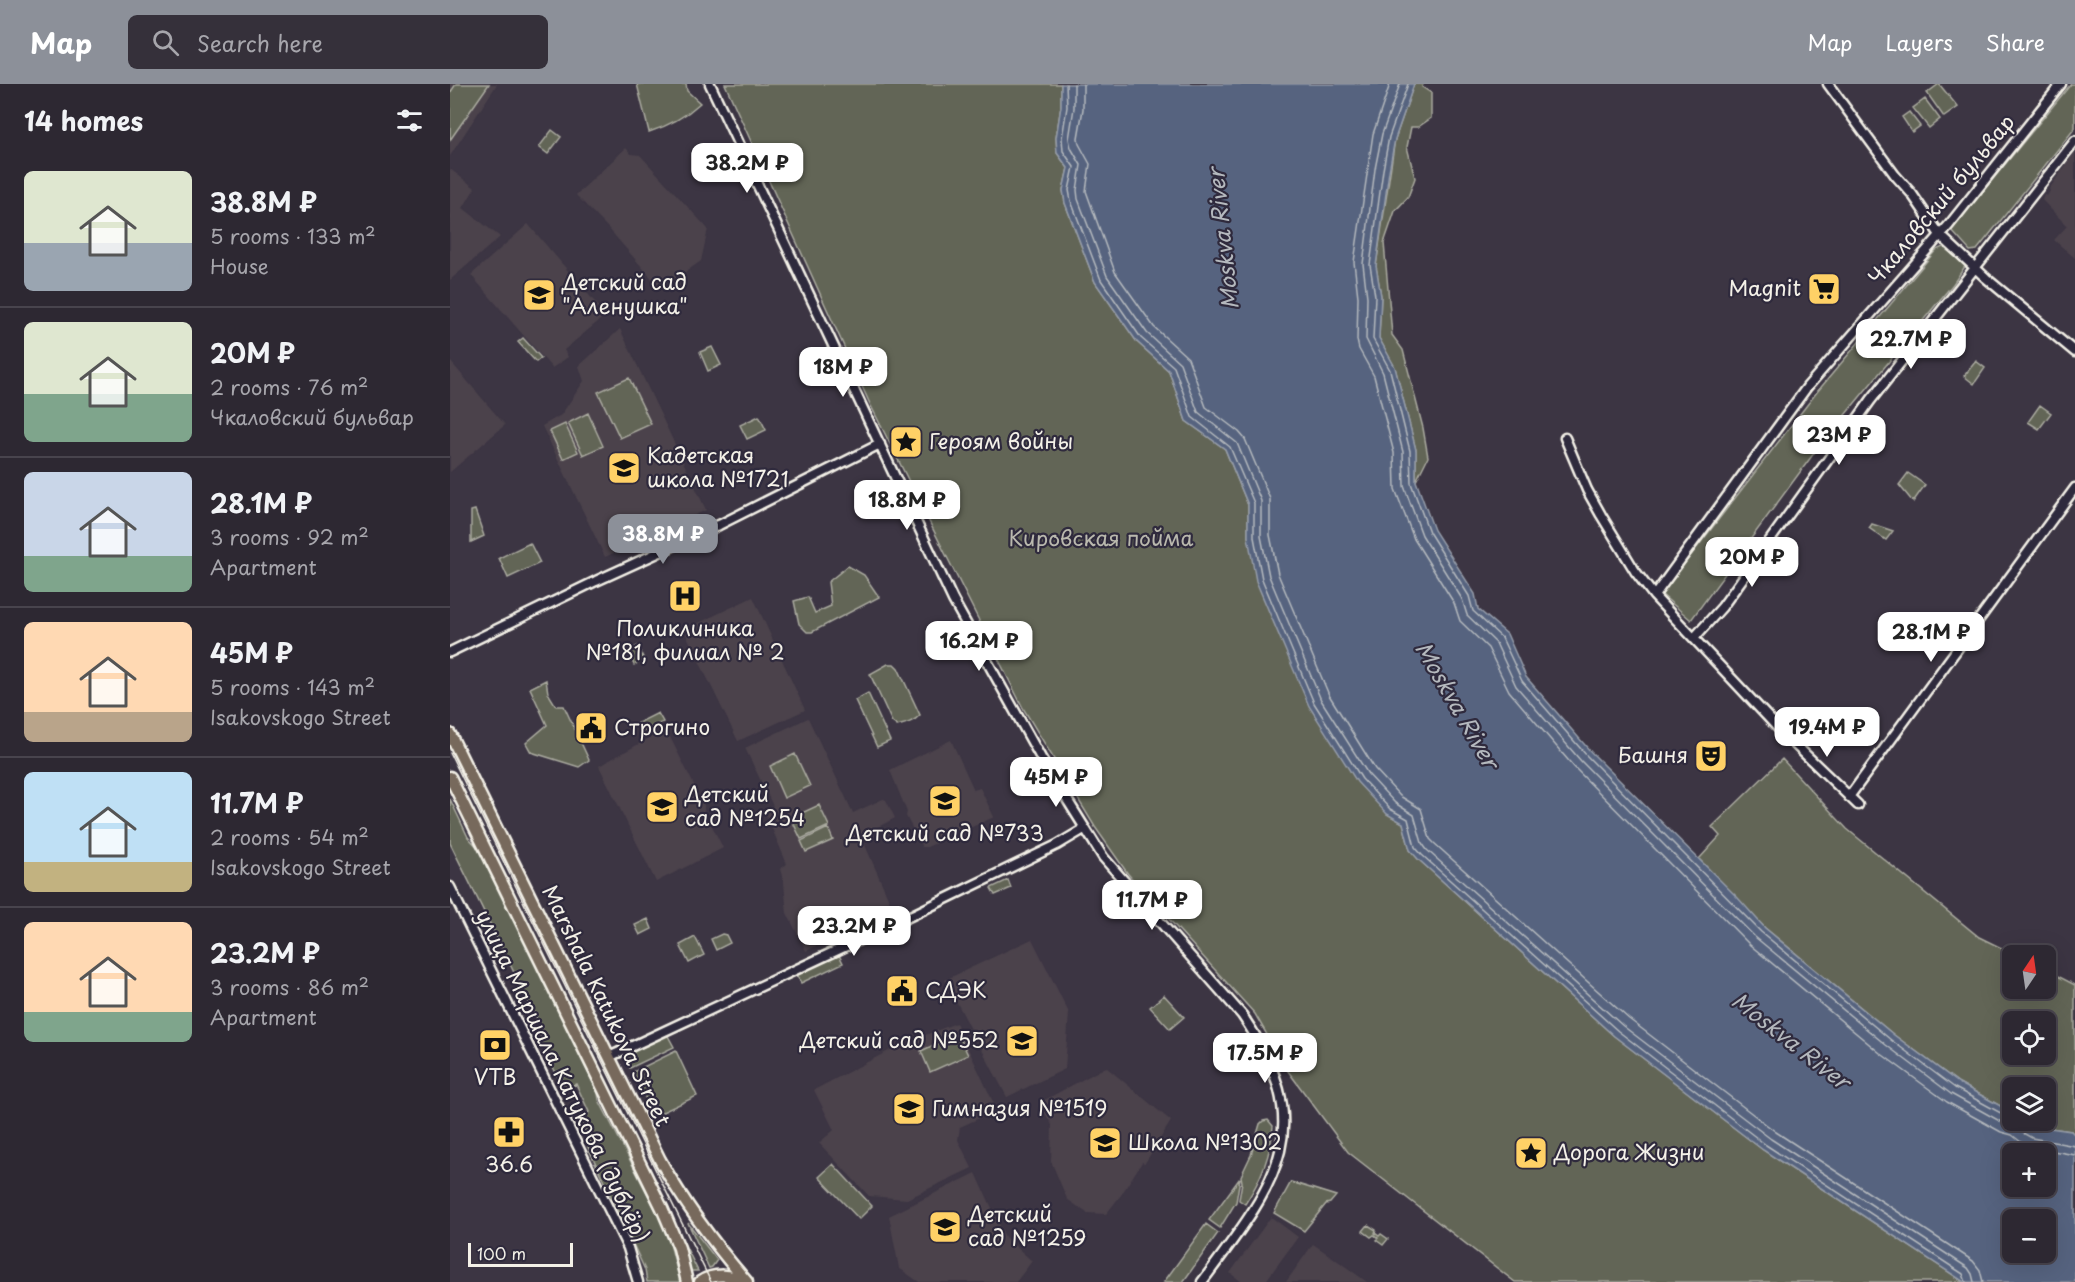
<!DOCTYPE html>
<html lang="en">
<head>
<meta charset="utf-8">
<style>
  :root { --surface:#2d2832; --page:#35303a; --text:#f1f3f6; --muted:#a7a6ac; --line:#48444d; --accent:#8c9099 }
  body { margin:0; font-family:"Playpen Sans",sans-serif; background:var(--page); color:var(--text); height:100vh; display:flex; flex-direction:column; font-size:22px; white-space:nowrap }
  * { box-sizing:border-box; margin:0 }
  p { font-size:20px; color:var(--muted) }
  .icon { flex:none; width:33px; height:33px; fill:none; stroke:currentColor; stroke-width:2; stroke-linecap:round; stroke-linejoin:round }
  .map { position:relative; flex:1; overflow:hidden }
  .side { display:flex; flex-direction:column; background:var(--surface); width:450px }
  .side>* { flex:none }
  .needle { width:39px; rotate:13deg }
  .tools { position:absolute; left:1552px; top:861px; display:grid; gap:12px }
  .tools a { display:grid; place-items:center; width:54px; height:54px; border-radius:9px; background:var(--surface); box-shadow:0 6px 24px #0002,0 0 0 2px var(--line); font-size:30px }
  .scale { position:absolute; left:18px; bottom:15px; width:105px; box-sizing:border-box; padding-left:6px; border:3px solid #f4f1e8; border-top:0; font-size:16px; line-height:21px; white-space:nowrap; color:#f4f1e8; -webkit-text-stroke:4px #2f2a3d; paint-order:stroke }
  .price { position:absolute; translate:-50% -51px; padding:0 14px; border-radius:12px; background:#fff; color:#222; font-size:20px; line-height:39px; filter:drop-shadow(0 2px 3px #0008) }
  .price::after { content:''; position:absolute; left:50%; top:36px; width:18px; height:14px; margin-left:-9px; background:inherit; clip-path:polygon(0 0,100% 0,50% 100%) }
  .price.selected { background:var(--accent); color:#fff }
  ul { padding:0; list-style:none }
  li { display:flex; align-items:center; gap:18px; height:150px; padding:0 24px }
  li+li { border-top:2px solid var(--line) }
  li span { display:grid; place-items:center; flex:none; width:168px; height:120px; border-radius:9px; color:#555 }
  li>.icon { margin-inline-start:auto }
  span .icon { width:72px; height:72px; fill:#fffc; stroke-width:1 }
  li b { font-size:26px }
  h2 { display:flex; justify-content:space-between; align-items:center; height:72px; padding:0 24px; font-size:26px }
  header { display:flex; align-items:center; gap:36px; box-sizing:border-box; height:84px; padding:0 30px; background:var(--accent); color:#fff }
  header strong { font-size:28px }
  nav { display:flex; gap:33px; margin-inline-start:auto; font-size:21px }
  .search { width:420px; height:54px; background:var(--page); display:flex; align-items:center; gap:15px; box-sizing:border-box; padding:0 21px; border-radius:9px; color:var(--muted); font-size:22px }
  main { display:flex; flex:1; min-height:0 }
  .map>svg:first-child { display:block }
  .built { fill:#4b424b }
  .green { fill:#626557; stroke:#ababa0; stroke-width:1.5; fill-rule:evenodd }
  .water { fill:#56647f; stroke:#959ca9; stroke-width:1.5; fill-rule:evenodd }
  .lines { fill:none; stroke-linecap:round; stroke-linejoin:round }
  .shore { stroke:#b5b9be; stroke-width:1.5 }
  .minor-casing { stroke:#f4f1e8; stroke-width:13 }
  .major-casing { stroke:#f4f1e8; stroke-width:15 }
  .minor { stroke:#2f2a3d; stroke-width:8 }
  .major { stroke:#77695c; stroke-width:10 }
  .tram { stroke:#f4f1e8; stroke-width:1.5 }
  .labels { text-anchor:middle; stroke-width:4.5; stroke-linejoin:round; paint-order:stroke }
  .street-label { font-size:21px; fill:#f4f1e8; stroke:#2f2a3d }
  .poi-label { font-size:21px; fill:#f4f1e8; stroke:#2f2a3d; text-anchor:start }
  .park-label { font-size:21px; fill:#bab9ae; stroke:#2f2a3d }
  .water-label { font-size:22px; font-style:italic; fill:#b5b9be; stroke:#2f2a3d }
</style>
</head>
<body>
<header>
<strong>Map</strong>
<div class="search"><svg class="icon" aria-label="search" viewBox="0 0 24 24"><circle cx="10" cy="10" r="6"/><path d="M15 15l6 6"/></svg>Search here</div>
<nav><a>Map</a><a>Layers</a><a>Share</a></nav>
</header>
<main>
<section class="side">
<h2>14 homes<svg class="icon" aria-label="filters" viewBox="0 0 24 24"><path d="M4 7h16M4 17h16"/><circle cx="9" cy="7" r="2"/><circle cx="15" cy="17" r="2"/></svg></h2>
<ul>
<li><span style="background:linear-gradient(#dfe7d0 60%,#9aa5b1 0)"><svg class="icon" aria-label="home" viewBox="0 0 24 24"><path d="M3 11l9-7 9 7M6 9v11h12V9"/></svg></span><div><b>38.8M ₽</b><p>5 rooms · 133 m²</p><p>House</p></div></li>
<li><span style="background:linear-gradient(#dfe7d0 60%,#7fa58c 0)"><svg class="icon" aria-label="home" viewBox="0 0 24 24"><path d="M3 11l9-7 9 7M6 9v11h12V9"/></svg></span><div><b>20M ₽</b><p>2 rooms · 76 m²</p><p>Чкаловский бульвар</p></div></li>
<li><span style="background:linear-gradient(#c9d6e8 70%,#7fa58c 0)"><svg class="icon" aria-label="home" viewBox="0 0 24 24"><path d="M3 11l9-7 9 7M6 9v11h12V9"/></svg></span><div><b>28.1M ₽</b><p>3 rooms · 92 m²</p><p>Apartment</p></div></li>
<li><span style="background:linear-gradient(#ffd9b3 75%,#b9a48a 0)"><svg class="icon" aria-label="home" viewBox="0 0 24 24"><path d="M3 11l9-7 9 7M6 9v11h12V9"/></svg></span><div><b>45M ₽</b><p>5 rooms · 143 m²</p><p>Isakovskogo Street</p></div></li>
<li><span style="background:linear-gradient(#bfe0f5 75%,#c2b280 0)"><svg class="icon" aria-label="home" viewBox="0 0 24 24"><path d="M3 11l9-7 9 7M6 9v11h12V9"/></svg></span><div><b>11.7M ₽</b><p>2 rooms · 54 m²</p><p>Isakovskogo Street</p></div></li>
<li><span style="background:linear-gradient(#ffd9b3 75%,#7fa58c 0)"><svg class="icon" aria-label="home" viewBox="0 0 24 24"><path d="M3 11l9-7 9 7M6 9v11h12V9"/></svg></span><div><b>23.2M ₽</b><p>3 rooms · 86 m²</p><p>Apartment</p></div></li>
</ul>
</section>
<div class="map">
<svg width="1625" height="1198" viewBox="0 0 1625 1198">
  <rect width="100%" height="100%" fill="#3c3543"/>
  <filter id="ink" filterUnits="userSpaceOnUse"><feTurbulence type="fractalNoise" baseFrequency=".0167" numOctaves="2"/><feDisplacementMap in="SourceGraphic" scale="12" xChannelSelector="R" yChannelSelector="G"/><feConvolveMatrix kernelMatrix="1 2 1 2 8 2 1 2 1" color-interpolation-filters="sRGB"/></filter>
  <g filter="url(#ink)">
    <path class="built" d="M0,0H47L0,72Z
      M176,64L181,70L190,71L258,145L251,177L211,205L159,145L126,111Z
      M1625,68V174L1604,156L1617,142L1592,116L1594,111L1597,112L1600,107L1599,105Z
      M0,85L25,104L13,124L50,153L0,196Z
      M78,140L156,231L114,266L118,273L102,284L21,191Z
      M170,245L256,426L155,473L92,342L111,331L134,297L129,282Z
      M0,277L55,341L0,388Z
      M303,513L355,626L288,657L234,546Z
      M358,634L403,729L433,715L436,716L445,734L411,752L443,825L356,867L337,829L334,799L330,785L337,780L315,728L323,722L295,664Z
      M216,645L254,721V726L273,764L206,798L149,682Z
      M501,656L524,706L530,704L544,733L477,763H472L456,732L457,728L440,686Z
      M582,855L619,929L615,985L557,1013L495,896Z
      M506,939L545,1022V1027L510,1043L508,1056L522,1084L457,1115L419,1112L369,1059L384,1046L364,1006L450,961Z
      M656,983L721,1037L695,1079L692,1078L671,1111L656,1130L637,1129L617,1115L601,1077L602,1041L589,1019Z
      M526,1089L555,1153L582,1177L566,1198H469L449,1184L439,1132Z
      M821,1133L848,1153L815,1198H792L780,1189Z
      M863,1160L885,1175L917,1198H836Z"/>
    <path class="green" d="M6,0H39L0,56V9Z
      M187,0H236L237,7L250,19C235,33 218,42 199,48Z
      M275,0H611V22L606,54L607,69L618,84L613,106L615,119L645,198L687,258L719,287L736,337L775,365L798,421V453L937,730L953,739L960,766L968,775L1164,952L1313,1066L1514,1198H1065L898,1068L838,987L805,930L678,790L645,743L573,624L420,320Z
      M964,0H973L972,3L981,9V34L968,43H961L957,63L965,94L958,113L945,127L934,159L942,251L953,266L973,344L978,373L966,397V366L945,284L929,254L931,212L926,182L945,55Z
      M1489,0L1508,23L1494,33L1477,9Z
      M1621,0H1625V44L1527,166L1520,167L1501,146Z
      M1475,15L1490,35L1479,44L1463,24Z
      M1459,28L1470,42L1462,48L1452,33Z
      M102,46L111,53L98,70L89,63Z
      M1493,163L1516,181L1503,200L1367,365L1241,536L1211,510L1367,308L1486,166Z
      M73,254L91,274L86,278L68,258Z
      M262,263L271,281L258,287L250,268Z
      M1526,277L1535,284L1524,300L1514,292Z
      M179,294L201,340L170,354L148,308Z
      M1590,321L1601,329L1589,345L1578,338Z
      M138,329L153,362L133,371L118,339Z
      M309,332L316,346L297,355L290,341Z
      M115,340L128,368L113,375L100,347Z
      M1458,389L1475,401L1463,418L1449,401Z
      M25,426L34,452L21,458V427Z
      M1422,440L1443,447L1436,456L1419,444Z
      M80,459L90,479L58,494L49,474Z
      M398,482L414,491L429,513L362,548H357L349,540L344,517L358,513L365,529L381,522L378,498Z
      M188,562L194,576L184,581L178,567Z
      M438,580H444L448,584L470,631C464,638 455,640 447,642L442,638L420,590Z
      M96,596L98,609L106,622H114L139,676L129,683L81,668L76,659L97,641L80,604Z
      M418,609L440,657L427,663L405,616Z
      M208,629L213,638L190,649L186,640Z
      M345,670L360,702L334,714L320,682Z
      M1332,675L1397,745L1529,853L1566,871L1563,872V904H1596V886L1625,901V1051L1621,1047L1586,1042L1577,1037L1596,1036V1004H1563V1029L1509,999L1444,951L1315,844L1249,775L1270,752L1262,743ZM1563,938H1596V970H1563Z
      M0,715L18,753L30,766L148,1009L149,1016L217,1148L230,1198H197L195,1186L138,1063L141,1061L130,1034L139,1028L126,1000L114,1005L90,957L92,945L0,759Z
      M369,721L379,742L351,755L341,734Z
      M378,744L383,756L356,768L351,757Z
      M558,796L561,804L545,811L541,804Z
      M198,835L202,845L190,851L185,841Z
      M272,850L276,851L280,859L266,866L261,855Z
      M245,853L254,871L239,879L230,861Z
      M389,871L393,879L351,899L347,891Z
      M714,911L734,933L720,945L700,923Z
      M217,950L224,963L180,984L173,969Z
      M508,950L518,971L480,988L471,967Z
      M226,967L247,1012L204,1032L183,988Z
      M818,1036L823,1042C821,1070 811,1096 795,1120L789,1116L792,1098L791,1092L801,1071L810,1040L813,1037Z
      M383,1080L422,1122L409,1135L369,1093Z
      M790,1094L786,1118L770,1144L759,1136Z
      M841,1098L886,1112L880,1119L876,1120L854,1147L824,1129Z
      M238,1139L267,1176L262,1183L259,1184Z
      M756,1140L768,1149L733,1198H714Z
      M918,1141L926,1146L925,1149L929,1152L931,1150L938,1155L933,1161L926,1156L928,1154L924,1151L921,1153L913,1147Z
      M228,1147L248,1187H241Z"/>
    <path class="water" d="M611,0H964L945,55L939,87L926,182L931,212L929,254L945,283L966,366V397L984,446L1025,510L1028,525L1057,550L1076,593L1141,668L1288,814L1315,844L1444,951L1509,999L1563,1029V1036L1577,1037L1586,1042L1621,1047L1625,1051V1198H1514L1313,1066L1164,952L968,775L960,766L953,739L937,730L907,698L859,622L806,497L798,453V421L775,365L736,337L719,287L687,258L645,198L615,119L613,106L618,84L607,69L606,54L611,22ZM1563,1070H1596V1102H1563ZM1563,1136H1596V1168H1563Z"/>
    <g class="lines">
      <path class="shore" d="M616,0L617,23L612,54L613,67L624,83L619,106L621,117L651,196L691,254L724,283L742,333L780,363L804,419V453L812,495L864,619L912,695L940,725L958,735L965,763L972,771L1168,947L1316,1061L1513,1190L1516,1198
        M624,0V24L619,55L621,64L631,81L627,106L628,115L657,192L697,249L730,279L748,328L787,359L811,417V452L819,492L871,616L918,690L945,719L964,731L972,759L977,766L1173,942L1321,1055L1518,1184L1522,1190L1524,1198
        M633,0V25L628,54L629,60L640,80L636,107L665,188L704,243L738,274L756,323L789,348L795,355L820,415V451L828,490L879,611L925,685L950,712L971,725L980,755L984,759L1179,935L1326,1048L1523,1177L1530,1186L1533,1198
        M940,0L923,50L904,178L908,213L907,256L909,265L924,292L944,369L945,405L964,455L1004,519L1010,537L1038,564L1059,607L1124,683L1300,861L1430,969L1497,1018L1551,1048L1562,1051L1576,1062L1625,1071
        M950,0L932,50L925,85L913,180L917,213L916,255L933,289L953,368L954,402L972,451L1012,515L1017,531L1046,559L1066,602L1131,677L1305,853L1436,961L1501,1010L1555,1040L1567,1041L1573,1049L1582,1054L1625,1062
        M958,0L939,53L933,86L920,181L925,212L923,255L940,286L960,367L961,399L979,448L1019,512L1023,527L1052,554L1072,597L1137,672L1311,848L1441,956L1505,1004L1558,1033L1563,1034"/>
      <g class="minor-casing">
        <path id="minor" d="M260,0L503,516L591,674L653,773L792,931C871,1046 825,1100 752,1198
          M1378,0L1445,91L1462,110L1490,151L1536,194L1625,268
          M1115,354L1137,406L1151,431L1185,487L1204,512L1329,645L1408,721
          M1204,512L1357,303L1499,141L1611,0
          M1244,554L1272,523L1421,316L1625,57
          M0,568L146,497L269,441L430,360
          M1399,713L1625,404
          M0,803L178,1164L188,1198
          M159,973L452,836L607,761L634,745"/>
      </g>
      <g class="major-casing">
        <path id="major" d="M0,650L210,1076C235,1121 264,1160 297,1198
          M0,693L212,1124L229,1164L237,1198
          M250,1198C264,1189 281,1190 295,1198"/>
      </g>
      <use href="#minor" class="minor"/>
      <use href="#major" class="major"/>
      <path class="tram" d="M0,669L261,1198"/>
    </g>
  </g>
  <defs>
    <g id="supermarket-square" transform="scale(1.725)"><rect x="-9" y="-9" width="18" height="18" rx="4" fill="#ffd166" stroke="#2f2a3d"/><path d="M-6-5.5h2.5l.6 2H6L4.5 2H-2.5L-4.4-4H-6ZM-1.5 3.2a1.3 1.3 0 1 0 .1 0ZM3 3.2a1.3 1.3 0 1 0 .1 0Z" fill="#111"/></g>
    <g id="school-square" transform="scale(1.725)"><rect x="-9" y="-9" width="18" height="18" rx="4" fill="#ffd166" stroke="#2f2a3d"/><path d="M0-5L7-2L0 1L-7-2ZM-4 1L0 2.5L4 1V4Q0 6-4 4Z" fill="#111"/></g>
    <g id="sight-square" transform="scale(1.725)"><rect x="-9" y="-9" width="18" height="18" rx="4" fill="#ffd166" stroke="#2f2a3d"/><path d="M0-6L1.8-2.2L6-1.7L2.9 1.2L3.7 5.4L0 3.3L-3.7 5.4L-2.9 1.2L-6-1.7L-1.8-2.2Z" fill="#111"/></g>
    <g id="hospital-square" transform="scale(1.725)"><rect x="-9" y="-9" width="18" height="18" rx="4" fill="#ffd166" stroke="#2f2a3d"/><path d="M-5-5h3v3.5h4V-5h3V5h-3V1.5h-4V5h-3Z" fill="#111"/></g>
    <g id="civic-square" transform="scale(1.725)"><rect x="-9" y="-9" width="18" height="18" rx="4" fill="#ffd166" stroke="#2f2a3d"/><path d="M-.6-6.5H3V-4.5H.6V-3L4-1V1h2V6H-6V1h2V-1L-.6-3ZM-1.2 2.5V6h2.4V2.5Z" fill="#111"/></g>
    <g id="theatre-square" transform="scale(1.725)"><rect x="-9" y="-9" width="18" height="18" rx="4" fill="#ffd166" stroke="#2f2a3d"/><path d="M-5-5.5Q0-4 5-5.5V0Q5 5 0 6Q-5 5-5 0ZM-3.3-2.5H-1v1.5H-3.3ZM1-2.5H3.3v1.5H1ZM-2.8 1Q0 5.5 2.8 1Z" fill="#111"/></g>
    <g id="bank-square" transform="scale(1.725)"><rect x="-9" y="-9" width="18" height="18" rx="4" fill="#ffd166" stroke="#2f2a3d"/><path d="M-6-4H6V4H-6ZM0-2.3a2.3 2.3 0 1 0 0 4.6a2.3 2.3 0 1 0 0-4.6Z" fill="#111"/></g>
    <g id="pharmacy-square" transform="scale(1.725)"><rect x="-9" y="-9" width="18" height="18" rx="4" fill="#ffd166" stroke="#2f2a3d"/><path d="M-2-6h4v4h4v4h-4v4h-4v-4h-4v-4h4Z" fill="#111"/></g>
  </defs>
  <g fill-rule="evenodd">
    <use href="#supermarket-square" x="1374" y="205"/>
    <use href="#school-square" x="89" y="211"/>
    <use href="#sight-square" x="456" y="358"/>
    <use href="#school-square" x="174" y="384"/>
    <use href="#hospital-square" x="235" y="512"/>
    <use href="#civic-square" x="141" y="644"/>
    <use href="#theatre-square" x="1261" y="672"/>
    <use href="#school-square" x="495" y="717"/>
    <use href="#school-square" x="212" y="723"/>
    <use href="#civic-square" x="452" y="907"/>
    <use href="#school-square" x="572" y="957"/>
    <use href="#bank-square" x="45" y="961"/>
    <use href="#school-square" x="459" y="1025"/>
    <use href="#pharmacy-square" x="59" y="1048"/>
    <use href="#school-square" x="655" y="1059"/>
    <use href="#sight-square" x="1081" y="1069"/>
    <use href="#school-square" x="495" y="1143"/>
  </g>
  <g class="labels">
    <g class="street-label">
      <text transform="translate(1492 116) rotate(-50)" y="7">Чкаловский бульвар</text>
      <text transform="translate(156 922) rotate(64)" y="7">Marshala Katukova Street</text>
      <text transform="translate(112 992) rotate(64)" y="7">улица Маршала Катукова (дублёр)</text>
    </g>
    <g class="poi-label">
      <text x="112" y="206">Детский сад<tspan x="112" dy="24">"Аленушка"</tspan></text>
      <text x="1351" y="212" text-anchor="end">Magnit</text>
      <text x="479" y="365">Героям войны</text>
      <text x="197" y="379">Кадетская<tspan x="197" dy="24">школа №1721</tspan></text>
      <text x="235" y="552" text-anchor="middle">Поликлиника<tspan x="235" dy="24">№181, филиал № 2</tspan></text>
      <text x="164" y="651">Строгино</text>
      <text x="1238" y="679" text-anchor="end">Башня</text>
      <text x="235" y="718">Детский<tspan x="235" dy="24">сад №1254</tspan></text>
      <text x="495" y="757" text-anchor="middle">Детский сад №733</text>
      <text x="475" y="914">СДЭК</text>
      <text x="549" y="964" text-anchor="end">Детский сад №552</text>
      <text x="45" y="1001" text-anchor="middle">VTB</text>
      <text x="482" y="1032">Гимназия №1519</text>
      <text x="678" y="1066">Школа №1302</text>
      <text x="1104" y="1076">Дорога Жизни</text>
      <text x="59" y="1088" text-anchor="middle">36.6</text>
      <text x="518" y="1138">Детский<tspan x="518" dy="24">сад №1259</tspan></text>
    </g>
    <g class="park-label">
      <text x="651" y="462">Кировская пойма</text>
    </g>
    <g class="water-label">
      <text transform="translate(773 155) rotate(-96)" y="8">Moskva River</text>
      <text transform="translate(1007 621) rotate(60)" y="8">Moskva River</text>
      <text transform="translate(1341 957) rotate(38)" y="8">Moskva River</text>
    </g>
  </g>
</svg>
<div class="tools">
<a><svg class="needle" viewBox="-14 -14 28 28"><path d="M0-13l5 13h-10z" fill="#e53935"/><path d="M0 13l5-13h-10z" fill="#a7a6ac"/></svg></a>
<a><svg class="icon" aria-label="locate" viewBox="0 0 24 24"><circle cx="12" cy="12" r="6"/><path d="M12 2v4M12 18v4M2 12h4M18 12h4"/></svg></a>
<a><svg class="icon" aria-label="layers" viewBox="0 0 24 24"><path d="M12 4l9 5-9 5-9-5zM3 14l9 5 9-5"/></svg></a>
<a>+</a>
<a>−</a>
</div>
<div class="scale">100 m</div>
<b class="price" style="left:297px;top:110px">38.2M ₽</b>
<b class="price" style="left:1461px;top:286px">22.7M ₽</b>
<b class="price" style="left:393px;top:314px">18M ₽</b>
<b class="price" style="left:1389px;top:382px">23M ₽</b>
<b class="price" style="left:457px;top:447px">18.8M ₽</b>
<b class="price selected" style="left:213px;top:481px">38.8M ₽</b>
<b class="price" style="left:1302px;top:504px">20M ₽</b>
<b class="price" style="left:1481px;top:579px">28.1M ₽</b>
<b class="price" style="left:529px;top:588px">16.2M ₽</b>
<b class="price" style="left:1377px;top:674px">19.4M ₽</b>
<b class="price" style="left:606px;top:724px">45M ₽</b>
<b class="price" style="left:702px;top:847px">11.7M ₽</b>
<b class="price" style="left:404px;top:873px">23.2M ₽</b>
<b class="price" style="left:815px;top:1000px">17.5M ₽</b>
</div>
</main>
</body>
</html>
